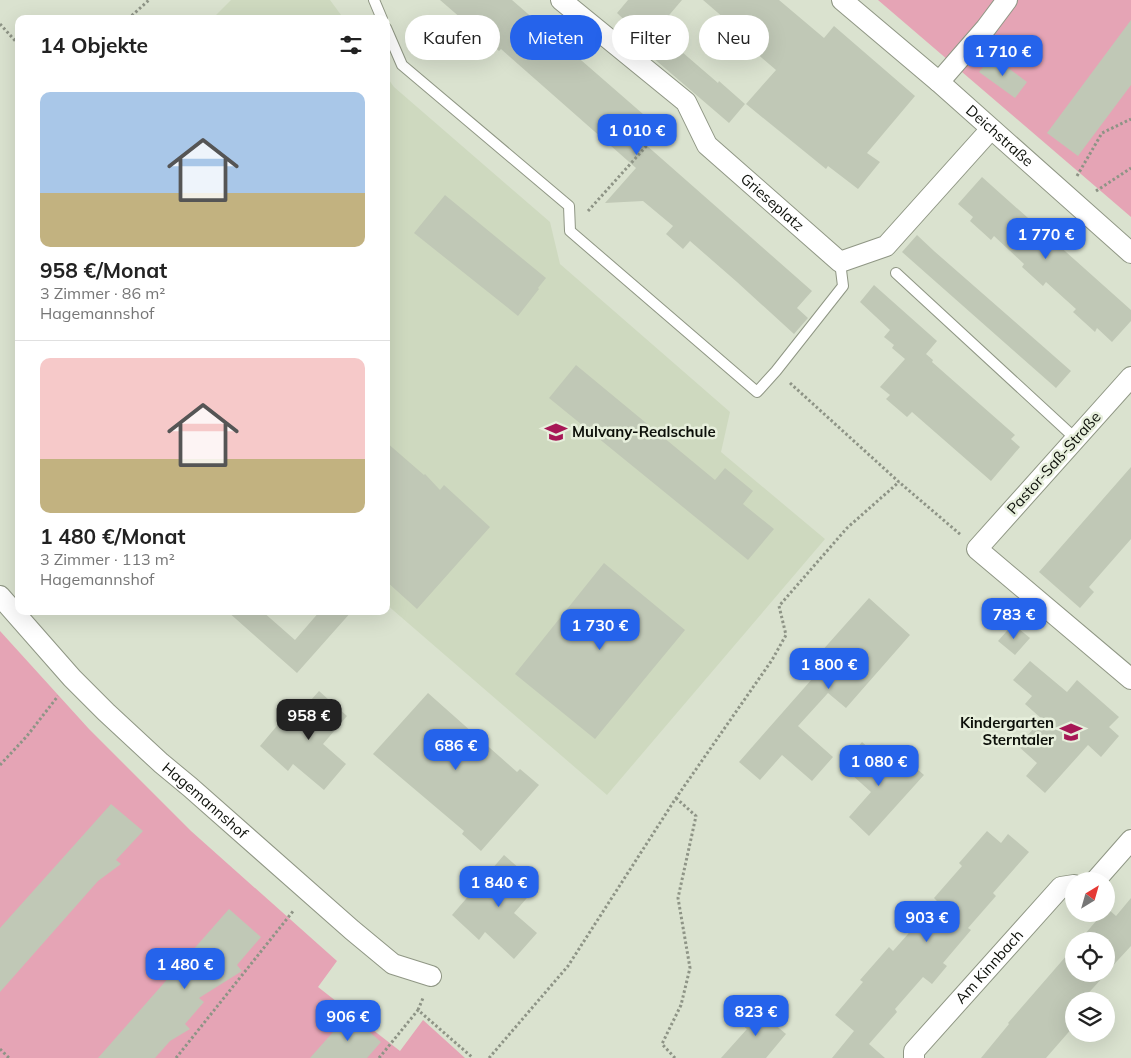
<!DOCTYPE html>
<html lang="de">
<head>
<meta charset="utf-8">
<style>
  :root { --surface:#fff; --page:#f2f2f2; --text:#222; --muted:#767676; --line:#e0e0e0; --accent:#2563eb }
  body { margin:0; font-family:Mulish,sans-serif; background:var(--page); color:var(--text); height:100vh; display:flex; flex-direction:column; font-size:19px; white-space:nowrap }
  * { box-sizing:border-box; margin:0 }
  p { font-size:16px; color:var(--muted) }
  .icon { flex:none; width:28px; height:28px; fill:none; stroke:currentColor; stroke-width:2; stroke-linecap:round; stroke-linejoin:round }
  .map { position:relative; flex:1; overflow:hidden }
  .drawer { position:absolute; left:15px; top:15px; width:375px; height:600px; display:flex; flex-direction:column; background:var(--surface); border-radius:10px; box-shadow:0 5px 20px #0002 }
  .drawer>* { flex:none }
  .top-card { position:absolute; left:405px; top:15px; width:475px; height:45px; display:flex; gap:10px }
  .needle { width:32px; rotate:37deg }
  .buttons { position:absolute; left:1065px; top:872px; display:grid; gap:10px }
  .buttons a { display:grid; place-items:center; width:50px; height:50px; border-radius:50%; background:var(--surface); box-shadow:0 5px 20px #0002; font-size:25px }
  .price { position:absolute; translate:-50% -42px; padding:0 11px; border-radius:10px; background:var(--accent); color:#fff; font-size:16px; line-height:32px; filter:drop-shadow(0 1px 2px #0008) }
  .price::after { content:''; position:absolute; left:50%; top:30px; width:15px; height:11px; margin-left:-8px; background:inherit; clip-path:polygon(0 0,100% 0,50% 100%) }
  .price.on { background:#222; color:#fff }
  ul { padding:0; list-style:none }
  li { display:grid; align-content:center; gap:10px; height:265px; padding:0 25px }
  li+li { border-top:1px solid var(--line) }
  li span { display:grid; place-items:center; height:155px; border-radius:10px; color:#555 }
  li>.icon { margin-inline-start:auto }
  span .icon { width:90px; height:90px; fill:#fffc; stroke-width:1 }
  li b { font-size:21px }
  h2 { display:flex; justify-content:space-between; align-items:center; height:60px; padding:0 25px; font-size:21px }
  .tag { padding:0 18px; border-radius:22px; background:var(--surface); box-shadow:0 5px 20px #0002; font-size:18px; line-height:45px }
  .tag.on { background:var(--accent); color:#fff }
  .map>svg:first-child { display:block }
  .built { fill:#ced9bf }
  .green { fill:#e5a4b5 }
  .building { fill:#c0c8b6 }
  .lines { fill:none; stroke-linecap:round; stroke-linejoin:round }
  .lane-casing { stroke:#8f9684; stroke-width:12 }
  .street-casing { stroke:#8f9684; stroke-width:22 }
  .path { stroke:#8e9486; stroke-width:3; stroke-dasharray:2.5 2.5; stroke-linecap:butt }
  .lane { stroke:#fff; stroke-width:10 }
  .street { stroke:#fff; stroke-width:20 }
  .labels { text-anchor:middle; stroke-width:5; stroke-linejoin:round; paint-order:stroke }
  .street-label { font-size:15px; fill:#0d100a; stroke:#e7efdc }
  .poi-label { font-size:15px; font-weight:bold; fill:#0d100a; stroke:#e7efdc; text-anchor:start }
</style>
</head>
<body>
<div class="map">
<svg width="1131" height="1058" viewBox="0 0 1131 1058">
  <rect width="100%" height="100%" fill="#dae2cf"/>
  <path class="built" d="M231,0H330L344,19H212Z
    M386,76L394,87L550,222L560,264L730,412L721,452L825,539L607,795L386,604Z"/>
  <path class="green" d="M878,0H1131V217Z
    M0,631L89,729L191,831L337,961L318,987L400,1051L423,1020L465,1058H0Z"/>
  <path class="building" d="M440,0H512L651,121L637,137L812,291L797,308L808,318L794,334L737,282L690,241L683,249L666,234L673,226L643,201L605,203L636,168L501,49L499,51Z
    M628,0H682L647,41L617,13Z
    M703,0H779L824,38L834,26L915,96L867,153L880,162L858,189L828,166L826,169L746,104L776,70L747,45L746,37Z
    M1131,20V85L1078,156L1047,133Z
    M660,33L718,83L719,81L745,104L729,123L645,51Z
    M992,56L1027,82L1015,98L979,72Z
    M982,177L1131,310V321L1112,342L1097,328L1095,332L1073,312L1076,309L1046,282L1043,286L1022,267L1024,264L994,236L991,240L970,221L973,217L958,204Z
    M445,195L546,278L538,288L539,289L518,316L414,233Z
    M917,235L934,251L1071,371L1056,388L902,252Z
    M874,285L937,341L926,354L933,360L932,362L1015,435L1011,439L1020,447L991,481L912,412L907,417L886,399L890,395L880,387L905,359L892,348L894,345L884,337L890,330L860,302Z
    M576,365L715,480L725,468L753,491L743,504L774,529L748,560L549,398Z
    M386,442L424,475L425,474L440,490L444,485L490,527L417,609L386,581Z
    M1131,467V539L1089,587L1094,592L1080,608L1039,572Z
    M604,563L685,630L595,739L515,674Z
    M869,598L910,635L846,708L828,693L798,726L833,757L812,781L782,755L760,780L739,762L812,679L804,671Z
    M227,611H262L295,640L320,611H352L297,673Z
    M1013,624L1030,638L1015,655L998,641Z
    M1030,661L1067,692L1077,680L1119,717L1109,727L1119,736L1101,757L1088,745L1045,793L1026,776L1037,763L1018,746L1042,719L1025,704L1032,696L1013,680Z
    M319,691L347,716L323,744L346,764L324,790L293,764L288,771L260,746L281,721L287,727Z
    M428,693L517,772L520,769L539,785L481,851L462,834L464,831L373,754Z
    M862,742L897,773L908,761L924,775L869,836L849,817L871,792L842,766Z
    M111,804L143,831L116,860L121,864L98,881L0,992V928Z
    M987,831L1001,843L1008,834L1029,852L993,893L996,896L968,928L971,930L943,963L947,966L932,984L923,977L895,1009L897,1012L869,1044L885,1058H832L854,1031L835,1015L863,982L860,980L889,947L893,951L937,901L934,898L962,866L959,863Z
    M504,855L538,885L514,913L537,933L514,959L485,932L479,940L452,915Z
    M1131,898V946L1106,973V941H1079L1102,914H1106L1107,908L1116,916Z
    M229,909L261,937L237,965L242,971L199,998L204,1002L185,1024L190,1029L170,1041L155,1058H98Z
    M1074,947V974H1106L1081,1001H1074V1026L1046,1058H981L1009,1024L1008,1023Z
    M752,1005L786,1034L766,1058H721L747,1029L738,1022Z
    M349,1014L381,1042L367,1058H310Z"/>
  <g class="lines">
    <g class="lane-casing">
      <path id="lane" d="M374,0L382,19
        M386,28L402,65L569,206L570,231L757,392L776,371L843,286L840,262
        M896,273L1076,439"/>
    </g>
    <g class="street-casing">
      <g id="street">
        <path id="s1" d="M561,0L686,102L707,145L840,262L886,246L991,129"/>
        <path id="s2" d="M842,0L939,82L1131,253"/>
        <path d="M939,82L986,28L1007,0"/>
        <path d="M1131,377L977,549L1131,679"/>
        <path id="s3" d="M0,596L72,678L106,712L161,763L190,787L352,930L393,964L431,976"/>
        <path d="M1095,881L1131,840"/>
        <path id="s4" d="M914,1058V1051L1061,887L1074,885"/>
      </g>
    </g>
    <path class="path" d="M128,19L149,0
      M0,24L19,45
      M1077,176L1102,133L1131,119
      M1096,191L1131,168
      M588,211L669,121
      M790,383L899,482L961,535
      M0,765L27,736L58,696
      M418,1010L423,998
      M0,1049L9,1058
      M176,1058L294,910
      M379,1058L418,1010L473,1058
      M489,1058L568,966L676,798L772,660L786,635L779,606L847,528L899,482
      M675,1058L662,1044L681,1005L690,968L678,898L696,816L676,798"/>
    <use href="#lane" class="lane"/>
    <use href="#street" class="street"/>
  </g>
  <defs>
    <g id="school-bare" transform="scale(1.725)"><path d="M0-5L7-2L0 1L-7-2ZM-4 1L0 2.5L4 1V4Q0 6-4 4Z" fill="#a71756" stroke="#e7efdc" stroke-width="2.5" paint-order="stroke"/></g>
  </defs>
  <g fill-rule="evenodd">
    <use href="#school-bare" x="556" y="432"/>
    <use href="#school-bare" x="1071" y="732"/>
  </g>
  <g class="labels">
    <g class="street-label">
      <text dy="5" stroke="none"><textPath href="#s2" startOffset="208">Deichstraße</textPath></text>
      <text dy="5" stroke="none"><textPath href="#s1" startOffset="296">Grieseplatz</textPath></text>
      <text transform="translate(1054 463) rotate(-48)" y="5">Pastor-Saß-Straße</text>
      <text dy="5" stroke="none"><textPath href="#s3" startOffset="290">Hagemannshof</textPath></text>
      <text dy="5" stroke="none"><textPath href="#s4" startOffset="120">Am Kinnbach</textPath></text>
    </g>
    <g class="poi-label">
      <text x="572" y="437">Mulvany-Realschule</text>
      <text x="1054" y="728" text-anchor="end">Kindergarten<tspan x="1054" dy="17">Sterntaler</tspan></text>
    </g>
  </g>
</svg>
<div class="buttons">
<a><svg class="needle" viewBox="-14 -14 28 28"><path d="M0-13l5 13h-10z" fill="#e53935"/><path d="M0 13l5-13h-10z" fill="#767676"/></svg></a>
<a><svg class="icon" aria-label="locate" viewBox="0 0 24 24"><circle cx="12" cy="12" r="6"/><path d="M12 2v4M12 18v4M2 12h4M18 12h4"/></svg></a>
<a><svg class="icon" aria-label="layers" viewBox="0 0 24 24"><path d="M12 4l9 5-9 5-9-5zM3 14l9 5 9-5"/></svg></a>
</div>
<b class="price" style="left:1003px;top:77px">1 710 €</b>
<b class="price" style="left:637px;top:156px">1 010 €</b>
<b class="price" style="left:1046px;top:260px">1 770 €</b>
<b class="price" style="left:1014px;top:640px">783 €</b>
<b class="price" style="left:600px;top:651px">1 730 €</b>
<b class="price" style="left:829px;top:690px">1 800 €</b>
<b class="price on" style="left:309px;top:741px">958 €</b>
<b class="price" style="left:456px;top:771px">686 €</b>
<b class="price" style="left:879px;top:787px">1 080 €</b>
<b class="price" style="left:499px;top:908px">1 840 €</b>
<b class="price" style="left:927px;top:943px">903 €</b>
<b class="price" style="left:185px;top:990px">1 480 €</b>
<b class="price" style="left:756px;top:1037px">823 €</b>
<b class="price" style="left:348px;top:1042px">906 €</b>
<div class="top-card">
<a class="tag">Kaufen</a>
<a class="tag on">Mieten</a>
<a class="tag">Filter</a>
<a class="tag">Neu</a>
</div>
<section class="drawer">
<h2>14 Objekte<svg class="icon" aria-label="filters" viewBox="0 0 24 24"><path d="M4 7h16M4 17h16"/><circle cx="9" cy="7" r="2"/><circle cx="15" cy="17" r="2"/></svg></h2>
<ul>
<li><span style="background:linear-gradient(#a9c7e8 65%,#c2b280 0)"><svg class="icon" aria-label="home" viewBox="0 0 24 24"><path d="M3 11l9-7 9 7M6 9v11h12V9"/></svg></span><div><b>958 €/Monat</b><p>3 Zimmer · 86 m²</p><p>Hagemannshof</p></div></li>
<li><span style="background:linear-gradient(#f6c9c9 65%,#c2b280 0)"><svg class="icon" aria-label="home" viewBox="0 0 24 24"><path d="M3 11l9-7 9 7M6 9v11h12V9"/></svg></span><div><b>1 480 €/Monat</b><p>3 Zimmer · 113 m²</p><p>Hagemannshof</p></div></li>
</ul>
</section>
</div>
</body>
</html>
